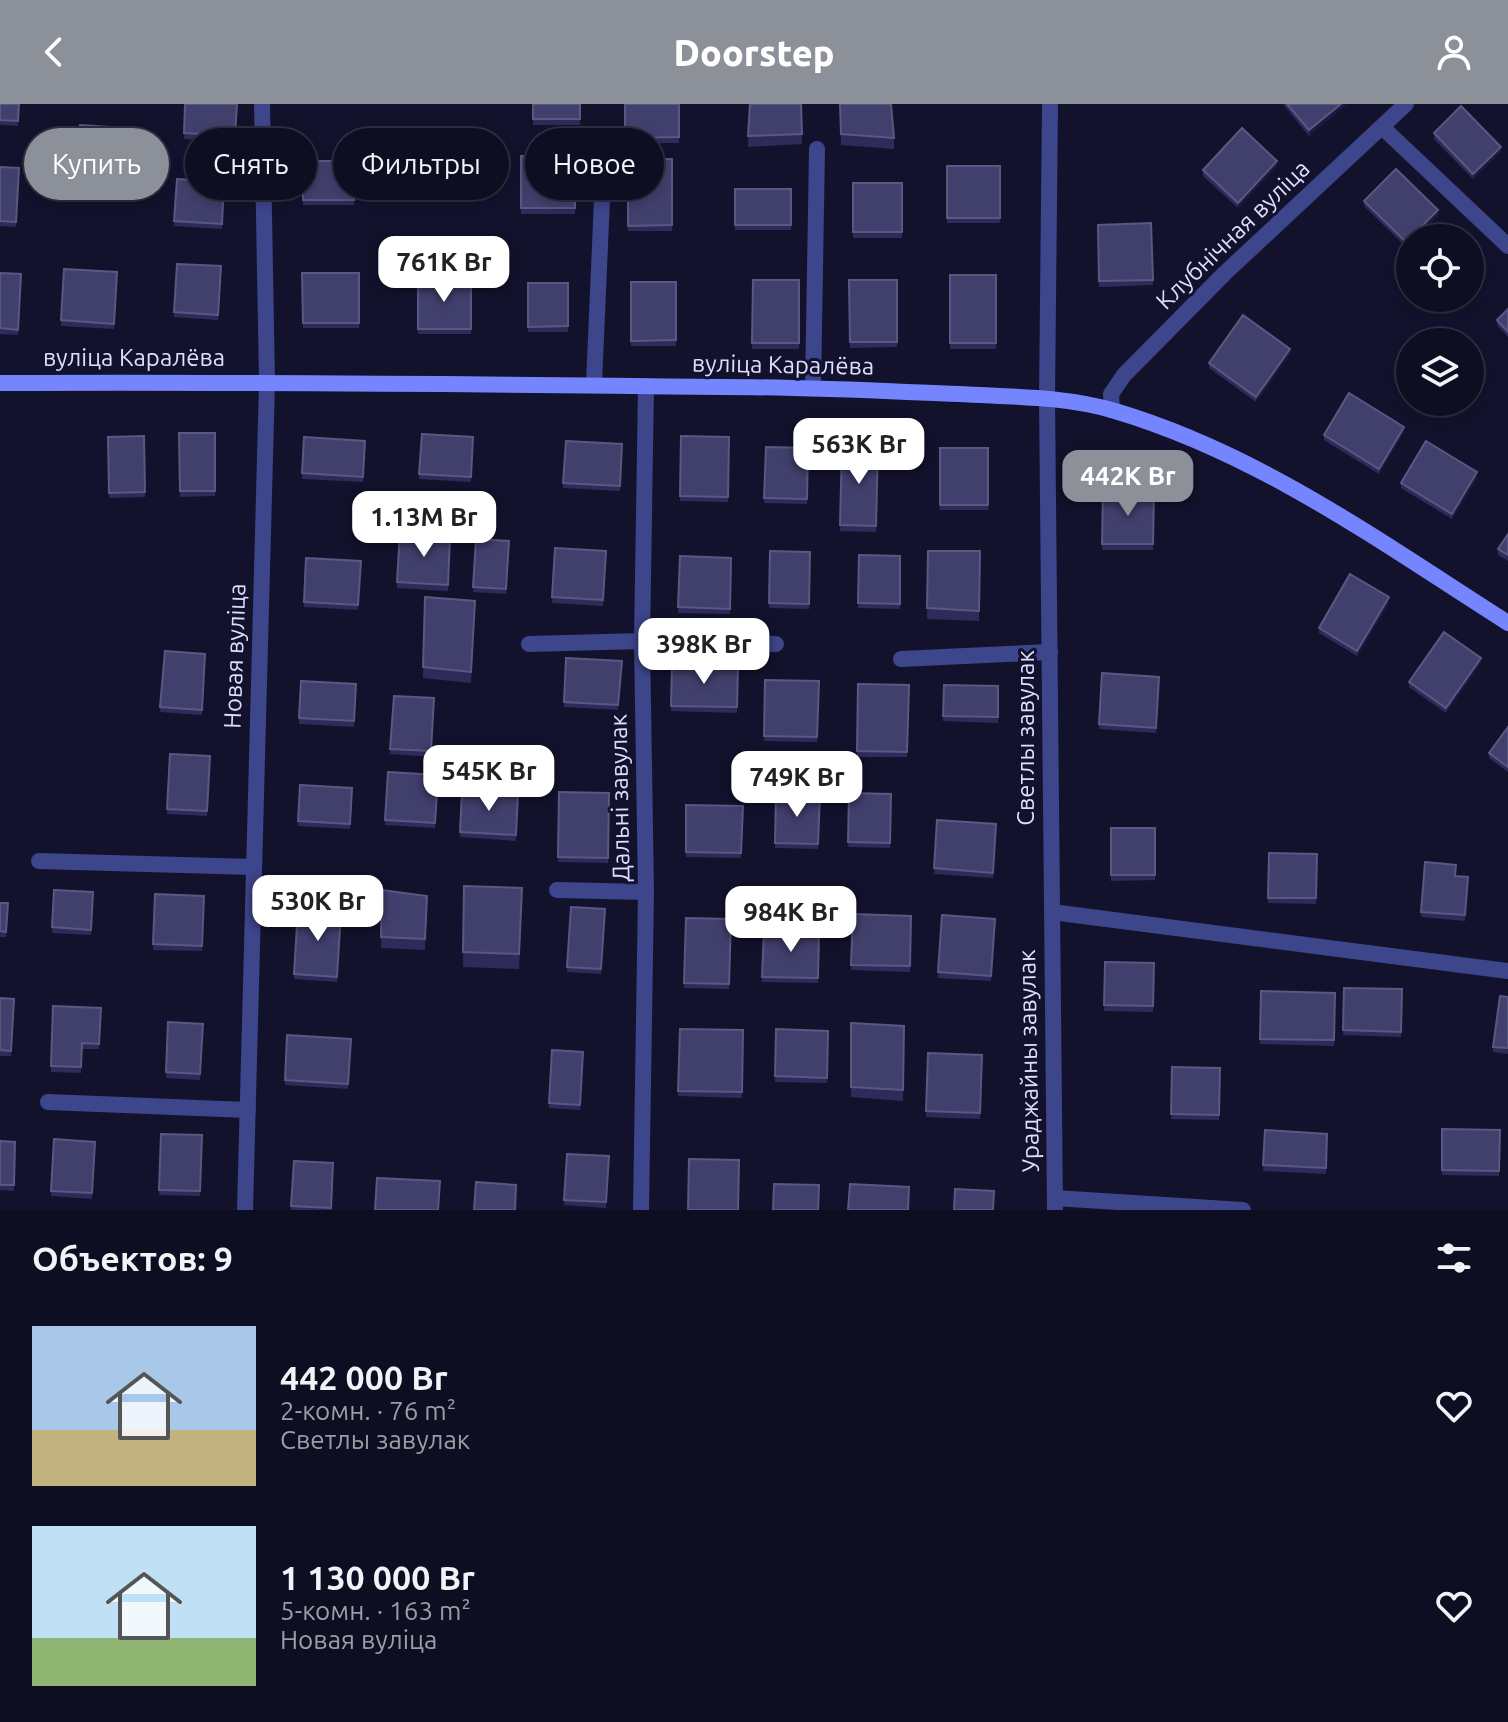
<!DOCTYPE html>
<html lang="ru">
<head>
<meta charset="utf-8">
<style>
  :root { --surface:#0e0e22; --page:#17172a; --text:#f1f3f6; --muted:#9b9ca5; --line:#2e2e40; --accent:#8c9099 }
  body { margin:0; font-family:Ubuntu,sans-serif; background:var(--page); color:var(--text); height:100vh; display:flex; flex-direction:column; font-size:30px; white-space:nowrap }
  * { box-sizing:border-box; margin:0 }
  p { font-size:26px; color:var(--muted) }
  .icon { flex:none; width:44px; height:44px; fill:none; stroke:currentColor; stroke-width:2; stroke-linecap:round; stroke-linejoin:round }
  .map { position:relative; height:1106px; overflow:hidden }
  .panel { display:flex; flex-direction:column; background:var(--surface); flex:1 }
  .panel>* { flex:none }
  .banner { position:absolute; left:24px; top:24px; width:800px; height:72px; display:flex; gap:16px }
  .buttons { position:absolute; left:1396px; top:120px; display:grid; gap:16px }
  .buttons a { display:grid; place-items:center; width:88px; height:88px; border-radius:50%; background:var(--surface); box-shadow:0 4px 12px #0003,0 0 0 2px var(--line); font-size:40px }
  .price { position:absolute; translate:-50% -68px; padding:0 18px; border-radius:16px; background:#fff; color:#222; font-size:26px; line-height:52px; filter:drop-shadow(0 2px 4px #0008) }
  .price::after { content:''; position:absolute; left:50%; top:48px; width:24px; height:18px; margin-left:-12px; background:inherit; clip-path:polygon(0 0,100% 0,50% 100%) }
  .price.active { background:var(--accent); color:#fff }
  ul { padding:0; list-style:none }
  li { display:flex; align-items:center; gap:24px; height:200px; padding:0 32px }
  li span { display:grid; place-items:center; flex:none; width:224px; height:160px; border-radius:0px; color:#555 }
  li>.icon { margin-inline-start:auto }
  span .icon { width:96px; height:96px; fill:#fffc; stroke-width:1 }
  li b { font-size:34px }
  h2 { display:flex; justify-content:space-between; align-items:center; height:96px; padding:0 32px; font-size:34px }
  .pill { padding:0 28px; border-radius:36px; background:var(--surface); box-shadow:0 4px 12px #0003,0 0 0 2px var(--line); font-size:28px; line-height:72px }
  .pill.active { background:var(--accent); color:#fff }
  header { display:flex; justify-content:space-between; align-items:center; height:104px; padding:0 32px; background:var(--accent); color:#fff; font-size:36px; font-weight:800 }
  .map>svg:first-child { display:block }
  .lines { fill:none; stroke-linecap:round; stroke-linejoin:round }
  .service { stroke:#3d458b; stroke-width:16 }
  .minor { stroke:#3d458b; stroke-width:16 }
  .secondary { stroke:#7585fe; stroke-width:16 }
  .wall { fill:#2e2b5a }
  .shaded-wall { fill:#1b1941 }
  .building { fill:#413f6c; stroke:#595883; stroke-width:2 }
  .labels { text-anchor:middle; stroke-width:6; stroke-linejoin:round; paint-order:stroke }
  .street-label { font-size:24px; fill:#dddeff; stroke:#13122d }
</style>
</head>
<body>
<header><svg class="icon" aria-label="back" viewBox="0 0 24 24"><path d="M15 5l-7 7 7 7"/></svg>Doorstep<svg class="icon" aria-label="person" viewBox="0 0 24 24"><circle cx="12" cy="8" r="4"/><path d="M4 21q1-7 8-7t8 7"/></svg></header>
<div class="map">
<svg width="1508" height="1106" viewBox="0 0 1508 1106">
  <rect width="100%" height="100%" fill="#13122d"/>
  <g class="lines">
    <path class="service" d="M1382,23L1508,142
      M594,280L604,49
      M813,284L817,45
      M529,540L642,537L776,540
      M901,555L1050,548
      M39,757L253,763
      M557,786L646,788
      M48,998L248,1006"/>
    <path class="minor" d="M1050,0L1047,294L1055,1106
      M1112,306L1111,290L1124,271L1225,169L1406,0
      M1052,808L1508,867
      M1055,1094L1243,1106
      M245,1106L267,278L262,0
      M641,1106L646,788L642,537L646,282"/>
    <path class="secondary" d="M0,279C241,278 482,280 724,283C802,283 881,287 959,290C1011,293 1065,292 1115,307C1260,350 1382,439 1508,519"/>
  </g>
  <path class="wall" d="M0,0H19L18,22L0,21Z
    M185,0H237L235,38L184,35Z
    M533,0H580V21H533Z
    M625,0H679V39H625Z
    M801,0L802,40L748,43V32Z
    M840,0L894,34V45L841,41Z
    M1283,0H1347L1309,32Z
    M80,21L124,24L122,64L78,62Z
    M1434,29L1501,48L1473,75L1434,35Z
    M521,52H575V110H521Z
    M628,55H672V127H628Z
    M303,57H354V101H303Z
    M947,62H1000V119H947Z
    M1277,62L1238,104L1203,72V66Z
    M0,63L19,64L16,123L0,122Z
    M177,75L224,78L222,125L174,122Z
    M853,79H902V134H853Z
    M735,85H791V126H735Z
    M1364,97L1438,112L1415,134H1410V139L1406,143L1364,102Z
    M1151,119L1153,181L1099,183L1098,121Z
    M177,160L221,162L218,216L174,213Z
    M64,165L117,168L114,225L61,222Z
    M0,169L21,170L18,231L0,230Z
    M302,169H359V224H303Z
    M950,171H996V245H950Z
    M418,174H471V230H418Z
    M753,176H799V245H752Z
    M849,176H897V243L850,244Z
    M631,178H676V242H631Z
    M528,179H568V228H528Z
    M1508,205V233L1497,221V216Z
    M1290,250L1256,298L1209,264V259Z
    M1404,328L1379,370L1324,336V331Z
    M179,329H215V392L180,393Z
    M422,330L473,333L471,378L419,375Z
    M144,332L145,393L109,394L108,333Z
    M681,332L729,333L728,398L680,397Z
    M304,333L365,337L363,378L302,375Z
    M566,337L622,340L620,387L563,384Z
    M766,343L808,344L807,400L764,399Z
    M842,343L878,344L876,428L840,427Z
    M940,344H988V406H940Z
    M1477,374L1452,415L1401,384V379Z
    M1103,387H1154L1153,446H1102Z
    M400,428L450,431L448,487L397,484Z
    M1508,430V457L1498,451V445Z
    M476,435L509,437L506,490L473,488Z
    M555,444L606,447L603,502L552,499Z
    M770,447L810,448L809,505L769,504Z
    M928,447H980L979,517L927,515Z
    M859,451L900,452V505L858,504Z
    M680,452L731,454L730,510L678,509Z
    M306,454L361,457L358,506L304,503Z
    M425,493L475,497L471,579L423,574Z
    M1389,499L1357,552L1319,529V524Z
    M205,550L202,611L160,608V603Z
    M566,554L622,557L618,606L564,603Z
    M1481,559L1446,609L1409,583V578Z
    M672,561L738,562L737,609L671,607Z
    M1102,569L1159,573L1156,629L1099,625Z
    M765,576L819,577L817,638L764,637Z
    M301,577L356,580L354,623L299,620Z
    M858,580L909,581L907,653H857Z
    M944,581L998,582V619L943,617Z
    M394,592L434,594L431,653L390,650Z
    M1508,623V668L1489,654V649Z
    M170,650L210,652L207,712L167,710Z
    M388,668L438,671L435,724L385,721Z
    M300,681L352,684L350,725L298,722Z
    M462,687L518,690L516,737L460,733Z
    M559,688L609,689L608,759L558,758Z
    M849,689L891,690L890,744L848,743Z
    M776,690H820L818,745L775,744Z
    M686,701L743,702L741,754L686,753Z
    M937,716L996,720L993,774L934,770Z
    M1111,724H1155V776L1111,777Z
    M1269,749L1317,750L1316,800L1268,799Z
    M1425,758L1455,772L1468,773L1465,817L1421,813Z
    M464,782L522,800L519,865L463,863Z
    M54,786L93,788L91,831L52,829Z
    M382,786L427,792L425,846L381,844Z
    M155,790L204,792L202,847L153,846Z
    M0,799H8L6,833H0Z
    M571,803L605,805L601,870L567,868Z
    M298,805L341,807L337,878L294,875Z
    M853,810L911,812L910,868L851,866Z
    M942,811L995,815L991,877L938,874Z
    M686,814L731,815L729,885L684,884Z
    M764,826L819,827L818,879L762,878Z
    M1105,858L1154,859L1153,908L1104,907Z
    M1344,884L1402,885L1401,933L1343,931Z
    M1261,887L1335,889L1334,942L1260,940Z
    M1508,893V950L1493,948V943Z
    M0,894L14,895L11,952H0Z
    M53,902L101,904L99,945H82L81,969L51,968Z
    M168,918L203,920L200,976L166,974Z
    M851,919L904,922L903,997L851,993Z
    M680,925L743,926L742,994L678,992Z
    M776,925L828,927L827,979L775,978Z
    M287,931L351,935L348,985L285,981Z
    M552,946L583,948L580,1006L549,1004Z
    M928,949L982,951L980,1015L926,1013Z
    M1172,963L1220,964L1219,1016L1171,1015Z
    M1442,1025L1500,1026L1499,1072L1442,1071Z
    M1265,1026L1327,1030L1326,1070L1263,1067Z
    M161,1030L202,1031L200,1092L159,1091Z
    M54,1035L95,1038L92,1095L51,1092Z
    M0,1037L15,1038L14,1087L0,1086Z
    M567,1050L609,1052L606,1104L564,1101Z
    M294,1057L333,1059L331,1106H291Z"/>
  <path class="shaded-wall" d="M1341,0H1347L1309,32V26Z
    M1501,43V48L1473,75V70Z
    M1277,57V62L1238,104V99Z
    M1438,106V112L1415,134H1410V139L1406,143V138Z
    M1290,245V250L1256,298V293Z
    M1404,323V328L1379,370V365Z
    M1477,368V374L1452,415V410Z
    M1389,493V499L1357,552V547Z
    M1481,554V559L1446,609V604Z"/>
  <path class="building" d="M0,0H19L18,17L0,16Z
    M185,0H237L235,32L184,29Z
    M533,0H580V15H533Z
    M625,0H679V33L625,34Z
    M750,0H801L802,30L748,32Z
    M840,0H891L894,34L841,30Z
    M1287,0H1341L1309,26Z
    M1461,2L1501,43L1473,70L1434,29Z
    M80,21L124,24L122,59L78,56Z
    M1242,24L1277,57L1238,99L1203,66Z
    M521,52H575V104H521Z
    M628,55H672V121L628,122Z
    M303,57H354V96H303Z
    M947,62H1000V114H947Z
    M0,63L19,64L16,118L0,117Z
    M1396,65L1438,106L1406,138L1364,97Z
    M177,75L224,78L222,120L174,117Z
    M853,79H902V128H853Z
    M735,85H791V121H735Z
    M1151,119L1153,176L1099,177L1098,121Z
    M177,160L221,162L218,211L174,208Z
    M64,165L117,168L114,220L61,216Z
    M0,169L21,170L18,226L0,224Z
    M302,169H359V219H303Z
    M950,171H996V239H950Z
    M418,174H471V225H418Z
    M753,176H799V239H752Z
    M849,176H897V238H850Z
    M631,178H676V236L631,237Z
    M528,179H568V222L528,223Z
    M1508,205V228L1497,216Z
    M1243,211L1290,245L1256,293L1209,259Z
    M1349,289L1404,323L1379,365L1324,331Z
    M179,329H215V387H180Z
    M422,330L473,333L471,373L419,370Z
    M144,332L145,388L109,389L108,333Z
    M681,332L729,333L728,393L680,392Z
    M304,333L365,337L363,373L302,369Z
    M566,337L622,340L620,382L563,379Z
    M1426,337L1477,368L1452,410L1401,379Z
    M766,343L808,344L807,395L764,394Z
    M842,343L878,344L876,422L840,421Z
    M940,344H988V401H940Z
    M1103,387H1154L1153,440H1102Z
    M400,428L450,431L448,481L397,478Z
    M1508,430V451L1498,445Z
    M476,435L509,437L506,485L473,483Z
    M555,444L606,447L603,496L552,493Z
    M770,447L810,448L809,500L769,499Z
    M928,447H980L979,507L927,504Z
    M859,451L900,452V500L858,499Z
    M680,452L731,454L730,505L678,503Z
    M306,454L361,457L358,501L304,498Z
    M1350,470L1389,493L1357,547L1319,524Z
    M425,493L475,497L471,568L423,563Z
    M1444,528L1481,554L1446,604L1409,578Z
    M165,547L205,550L202,606L160,603Z
    M566,554L622,557L618,601L564,598Z
    M672,561L738,562L737,603L671,602Z
    M1102,569L1159,573L1156,624L1099,620Z
    M765,576L819,577L817,633L764,632Z
    M301,577L356,580L354,617L299,614Z
    M858,580L909,581L907,648L857,647Z
    M944,581L998,582V613L943,612Z
    M394,592L434,594L431,647L390,645Z
    M1508,623V663L1489,649Z
    M170,650L210,652L207,707L167,705Z
    M388,668L438,671L435,719L385,716Z
    M300,681L352,684L350,720L298,717Z
    M462,687L518,690L516,731L460,728Z
    M559,688L609,689L608,754L558,753Z
    M849,689L891,690L890,739L848,738Z
    M776,690H820L818,740L775,739Z
    M686,701L743,702L741,749L686,748Z
    M937,716L996,720L993,769L934,764Z
    M1111,724H1155V771H1111Z
    M1269,749L1317,750L1316,794H1268Z
    M1425,758L1456,761L1455,772L1468,773L1465,811L1421,808Z
    M464,782L522,784L519,850L463,848Z
    M54,786L93,788L91,826L52,823Z
    M382,786L427,792L425,835L381,833Z
    M155,790L204,792L202,842L153,840Z
    M0,799H8L6,828L0,827Z
    M571,803L605,805L601,865L567,863Z
    M298,805L341,807L337,873L294,870Z
    M853,810L911,812L910,862L851,861Z
    M942,811L995,815L991,872L938,868Z
    M686,814L731,815L729,880L684,879Z
    M764,826L819,827L818,874L762,873Z
    M1105,858L1154,859L1153,902L1104,901Z
    M1344,884L1402,885L1401,928L1343,926Z
    M1261,887L1335,889L1334,936L1260,935Z
    M1500,892L1508,893V944L1493,943Z
    M0,894L14,895L11,947L0,946Z
    M53,902L101,904L99,940L82,939L81,963L51,962Z
    M168,918L203,920L200,970L166,968Z
    M851,919L904,922L903,986L851,983Z
    M680,925L743,926L742,988L678,987Z
    M776,925L828,927L827,974L775,972Z
    M287,931L351,935L348,980L285,976Z
    M552,946L583,948L580,1001L549,999Z
    M928,949L982,951L980,1009L926,1007Z
    M1172,963L1220,964L1219,1011L1171,1010Z
    M1442,1025L1500,1026L1499,1067L1442,1066Z
    M1265,1026L1327,1030L1326,1064L1263,1061Z
    M161,1030L202,1031L200,1087L159,1086Z
    M54,1035L95,1038L92,1089L51,1087Z
    M0,1037L15,1038L14,1081H0Z
    M567,1050L609,1052L606,1098L564,1096Z
    M689,1055L739,1056L738,1106H688Z
    M294,1057L333,1059L331,1104L291,1102Z
    M377,1074L440,1077L438,1106H375Z
    M476,1078L516,1081L515,1106H474Z
    M774,1080L819,1081L818,1106H773Z
    M850,1080L909,1083L908,1106H848Z
    M955,1085L994,1087L993,1106H954Z"/>
  <g class="labels">
    <g class="street-label">
      <text transform="translate(1233 131) rotate(-44)" y="8">Клубнічная вуліца</text>
      <text x="134" y="262">вуліца Каралёва</text>
      <text transform="translate(783 261) rotate(1)" y="8">вуліца Каралёва</text>
      <text transform="translate(235 552) rotate(-88)" y="8">Новая вуліца</text>
      <text transform="translate(1026 634) rotate(-90)" y="8">Светлы завулак</text>
      <text transform="translate(620 694) rotate(-91)" y="8">Дальні завулак</text>
      <text transform="translate(1029 957) rotate(-91)" y="8">Ураджайны завулак</text>
    </g>
  </g>
</svg>
<div class="buttons">
<a><svg class="icon" aria-label="locate" viewBox="0 0 24 24"><circle cx="12" cy="12" r="6"/><path d="M12 2v4M12 18v4M2 12h4M18 12h4"/></svg></a>
<a><svg class="icon" aria-label="layers" viewBox="0 0 24 24"><path d="M12 4l9 5-9 5-9-5zM3 14l9 5 9-5"/></svg></a>
</div>
<b class="price" style="left:444px;top:200px">761K Br</b>
<b class="price" style="left:859px;top:382px">563K Br</b>
<b class="price active" style="left:1128px;top:414px">442K Br</b>
<b class="price" style="left:424px;top:455px">1.13M Br</b>
<b class="price" style="left:704px;top:582px">398K Br</b>
<b class="price" style="left:489px;top:709px">545K Br</b>
<b class="price" style="left:797px;top:715px">749K Br</b>
<b class="price" style="left:318px;top:839px">530K Br</b>
<b class="price" style="left:791px;top:850px">984K Br</b>
<div class="banner">
<a class="pill active">Купить</a>
<a class="pill">Снять</a>
<a class="pill">Фильтры</a>
<a class="pill">Новое</a>
</div>
</div>
<section class="panel">
<h2>Объектов: 9<svg class="icon" aria-label="filters" viewBox="0 0 24 24"><path d="M4 7h16M4 17h16"/><circle cx="9" cy="7" r="2"/><circle cx="15" cy="17" r="2"/></svg></h2>
<ul>
<li><span style="background:linear-gradient(#a9c7e8 65%,#c2b280 0)"><svg class="icon" aria-label="home" viewBox="0 0 24 24"><path d="M3 11l9-7 9 7M6 9v11h12V9"/></svg></span><div><b>442 000 Br</b><p>2-комн. · 76 m²</p><p>Светлы завулак</p></div><svg class="icon" aria-label="heart" viewBox="0 0 24 24"><path d="M12 20l-8-8c-3-5 5-10 8-4 3-6 11-1 8 4z"/></svg></li>
<li><span style="background:linear-gradient(#bfe0f5 70%,#8fb573 0)"><svg class="icon" aria-label="home" viewBox="0 0 24 24"><path d="M3 11l9-7 9 7M6 9v11h12V9"/></svg></span><div><b>1 130 000 Br</b><p>5-комн. · 163 m²</p><p>Новая вуліца</p></div><svg class="icon" aria-label="heart" viewBox="0 0 24 24"><path d="M12 20l-8-8c-3-5 5-10 8-4 3-6 11-1 8 4z"/></svg></li>
</ul>
</section>
</body>
</html>
